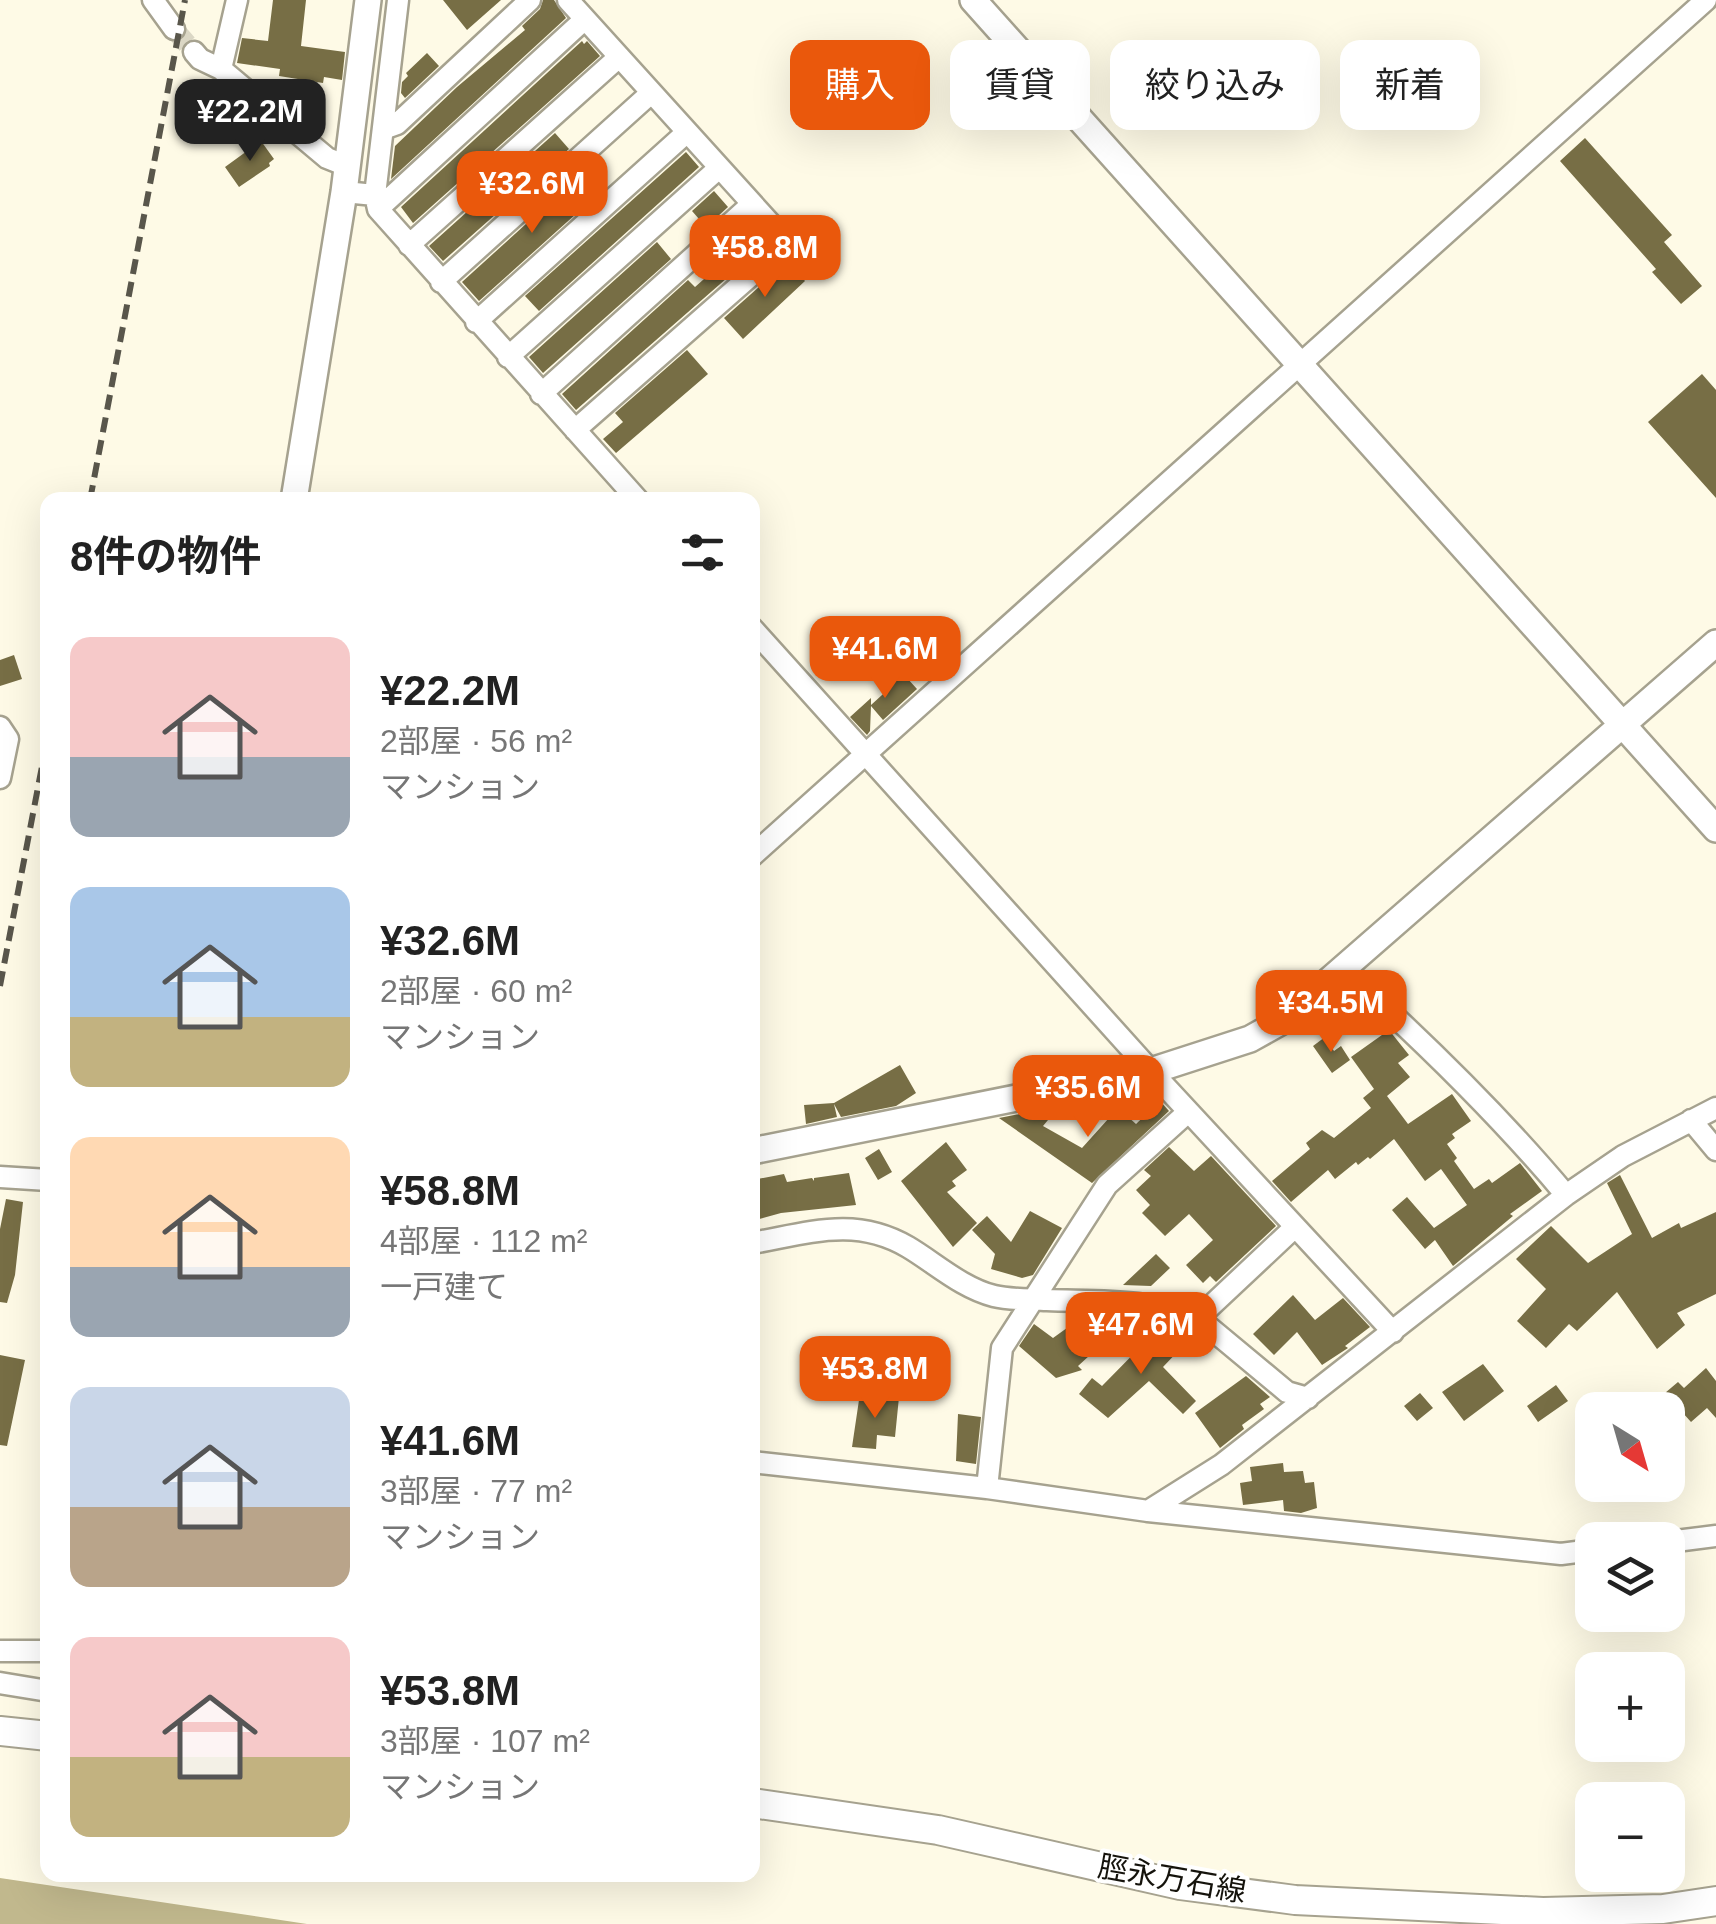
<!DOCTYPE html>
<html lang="ja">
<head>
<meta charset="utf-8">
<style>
  :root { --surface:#fff; --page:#f2f2f2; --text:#222; --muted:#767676; --accent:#ea580c }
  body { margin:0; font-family:Arial,"Noto Sans JP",sans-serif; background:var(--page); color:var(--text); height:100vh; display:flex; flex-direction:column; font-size:38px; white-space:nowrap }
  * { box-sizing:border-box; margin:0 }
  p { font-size:32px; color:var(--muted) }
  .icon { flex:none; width:55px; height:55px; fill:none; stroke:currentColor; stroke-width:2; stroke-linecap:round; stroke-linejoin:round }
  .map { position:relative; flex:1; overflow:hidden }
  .panel { position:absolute; left:40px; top:492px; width:720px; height:1390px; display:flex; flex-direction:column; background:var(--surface); border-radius:20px; box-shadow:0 10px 40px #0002 }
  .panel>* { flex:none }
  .guide { position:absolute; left:790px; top:40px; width:775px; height:90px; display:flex; gap:20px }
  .needle { width:65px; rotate:143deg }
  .tools { position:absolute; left:1575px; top:1392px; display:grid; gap:20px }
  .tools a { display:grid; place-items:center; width:110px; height:110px; border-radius:20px; background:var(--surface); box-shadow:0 10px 40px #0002; font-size:50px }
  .price { position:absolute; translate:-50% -85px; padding:0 22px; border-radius:20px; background:var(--accent); color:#fff; font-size:32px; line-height:65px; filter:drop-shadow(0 2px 5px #0008) }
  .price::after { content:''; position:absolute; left:50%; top:60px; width:30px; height:22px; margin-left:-15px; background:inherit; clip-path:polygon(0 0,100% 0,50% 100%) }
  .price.selected { background:#222; color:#fff }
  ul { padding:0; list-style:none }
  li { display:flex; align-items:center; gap:30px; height:250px; padding:0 30px }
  li span { display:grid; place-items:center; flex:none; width:280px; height:200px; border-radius:20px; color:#555 }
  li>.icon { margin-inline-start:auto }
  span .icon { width:120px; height:120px; fill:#fffc; stroke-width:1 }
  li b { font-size:42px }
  h2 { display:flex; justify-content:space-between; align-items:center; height:120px; padding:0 30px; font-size:42px }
  .chip { padding:0 35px; border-radius:20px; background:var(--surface); box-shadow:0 10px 40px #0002; font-size:35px; line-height:90px }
  .chip.selected { background:var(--accent); color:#fff }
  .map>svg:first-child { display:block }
  .water { fill:#c1b88d }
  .building { fill:#776e45 }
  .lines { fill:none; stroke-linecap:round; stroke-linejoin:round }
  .minor-tunnel { stroke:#dbd7c5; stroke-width:20; stroke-dasharray:20 10; stroke-linecap:butt }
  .minor-casing { stroke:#a6a28f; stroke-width:25 }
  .tertiary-casing { stroke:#a6a28f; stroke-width:30 }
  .secondary-casing { stroke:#a6a28f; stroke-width:32 }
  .minor { stroke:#fff; stroke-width:20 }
  .tertiary { stroke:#fff; stroke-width:25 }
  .secondary { stroke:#fff; stroke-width:28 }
  .rail { stroke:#59564b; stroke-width:6; stroke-dasharray:15 8; stroke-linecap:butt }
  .labels { text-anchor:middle; stroke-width:8; stroke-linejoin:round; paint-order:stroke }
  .street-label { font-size:30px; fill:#15130c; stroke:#fff }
</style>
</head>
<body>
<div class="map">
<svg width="1716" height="1924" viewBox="0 0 1716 1924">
  <rect width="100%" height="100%" fill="#fefae6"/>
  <path class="water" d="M0,1878L307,1924H0Z"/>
  <path class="building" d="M273,0H306L301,46L345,52L342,80L324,77L323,83L279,76L280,69L237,63L242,38L268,41Z
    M443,0H501L467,30Z
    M543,0H554L566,18L391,179L395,146L457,87L525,30L522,26L540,9Z
    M582,41L584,44L587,41L600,56L413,223L401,207Z
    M427,53L439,66L405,98L401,93L402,82L408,76L406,73Z
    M555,133L569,149L443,261L429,246Z
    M1585,138L1672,235L1664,242L1702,286L1681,304L1652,272L1656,269L1560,161Z
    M261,141L274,159L269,163L270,166L239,187L225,167Z
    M686,152L699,167L539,311L525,296Z
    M593,172L606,187L479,301L462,282L569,185L574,189Z
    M714,191L728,207L706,227L692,211Z
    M750,224L762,238L739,259L743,264L576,410L562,394L688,280L695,287L730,256L724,248Z
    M657,242L671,259L543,373L529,357Z
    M788,261L805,281L743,339L724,318Z
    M687,350L708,374L616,453L603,439L623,422L615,413Z
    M1702,374L1716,390V498L1648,422Z
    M14,655L22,679L0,686V660Z
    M897,667L917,689L883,720L871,706L870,731L867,735L850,717L871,698V705L893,685L887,678Z
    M1389,1030L1409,1055L1398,1063L1410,1077L1387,1096L1408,1124L1452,1094L1471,1121L1452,1134L1455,1138L1447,1144L1457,1158L1454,1161L1474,1189L1489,1179L1492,1183L1520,1163L1542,1191L1510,1214L1513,1216L1453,1266L1435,1240L1425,1249L1392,1210L1407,1197L1434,1228L1467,1205L1441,1169L1425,1181L1394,1139L1370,1159L1368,1157L1358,1165L1356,1162L1335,1179L1328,1170L1291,1202L1272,1181L1310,1149L1306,1143L1322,1130L1334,1138L1371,1108L1363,1098L1374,1089L1351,1057Z
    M1325,1037L1334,1051L1341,1046L1350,1060L1332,1073L1313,1046Z
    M900,1065L916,1093L896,1106L841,1117L834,1104L837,1117L806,1124L804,1105L834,1103Z
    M1160,1101L1169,1111L1092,1183L999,1118L1035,1111L1048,1120L1043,1126L1082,1148L1118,1108L1136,1124Z
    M946,1142L967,1170L952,1181L956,1186L947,1192L977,1223L953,1247L901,1181Z
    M1169,1147L1194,1171L1211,1156L1276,1226L1216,1282L1210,1276L1203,1283L1186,1265L1213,1240L1189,1214L1165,1236L1142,1213L1150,1205L1136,1190L1151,1176L1144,1170Z
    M879,1149L892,1172L878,1180L865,1158Z
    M849,1173L856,1205L781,1213L752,1221V1180L784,1174L787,1182L812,1178L814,1181V1178Z
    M1620,1175L1652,1238L1679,1223L1681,1228L1716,1212V1294L1677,1313L1685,1325L1657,1349L1617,1292L1577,1331L1569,1324L1546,1348L1517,1321L1546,1289L1516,1259L1551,1226L1588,1263L1632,1234L1607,1183Z
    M6,1199L23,1202L15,1275L7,1303L0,1302V1229Z
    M1030,1211L1062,1228L1033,1275L1022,1278L991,1269L995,1254L972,1230L987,1216L1011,1242Z
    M1156,1254L1170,1268L1151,1286L1123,1285Z
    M1293,1295L1315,1320L1343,1298L1370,1327L1345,1346L1348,1348L1322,1365L1297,1332L1274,1355L1253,1334Z
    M1085,1315H1105L1111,1322L1095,1339L1101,1345L1078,1366L1082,1370L1056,1378L1019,1346L1034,1324L1053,1338Z
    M1161,1326L1182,1347L1163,1367L1196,1401L1183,1414L1149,1381L1108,1418L1079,1394L1092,1378L1102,1386Z
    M0,1355L25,1360L7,1446L0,1445Z
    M1483,1364L1504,1391L1464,1421L1442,1392Z
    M1706,1368L1716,1381V1418L1707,1408L1691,1422L1665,1393L1678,1382L1684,1388Z
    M1246,1376L1270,1397L1260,1404L1264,1409L1242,1425L1244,1429L1220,1448L1195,1413Z
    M1556,1385L1568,1401L1538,1422L1527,1406Z
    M1420,1393L1433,1408L1417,1421L1404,1406Z
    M883,1395L899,1397L895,1437L877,1435L876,1449L852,1447L859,1400L882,1402Z
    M958,1414L981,1417L976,1464L956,1461Z
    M1283,1463L1284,1472L1303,1471L1305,1483L1314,1482L1317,1508L1301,1513L1284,1511L1283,1500L1243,1505L1240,1483L1252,1481L1250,1467Z"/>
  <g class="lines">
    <path class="minor-tunnel" d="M174,29L194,52"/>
    <g class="minor-casing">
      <path id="minor" d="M153,0L174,29
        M237,0L221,69L327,158L347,166
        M568,0L788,243L575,430
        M194,52L200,59L221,69
        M383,129L397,124L530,0
        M344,192L375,195L378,209L638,500
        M375,195L398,0
        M378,209L585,19
        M409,245L619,57
        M441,282L651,93
        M476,322L686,133
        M508,357L719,168
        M541,394L752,204
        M752,628L1151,1071L1393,1332
        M0,727L8,739L0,778
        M752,856L1706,0
        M1343,969C1421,1039 1499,1115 1566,1195
        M1691,1120L1716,1150
        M0,1177L48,1180
        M752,1243C809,1233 855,1216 908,1247C935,1263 962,1288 994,1296C1010,1300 1030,1299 1047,1300C1098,1302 1150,1299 1198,1318L1287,1392L1308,1398
        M1198,1318L1295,1227
        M752,1462L987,1488L1148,1511L1561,1554L1592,1550
        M987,1488L1002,1348L1107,1185L1188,1112
        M1148,1511L1221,1465L1566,1195L1623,1156L1716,1108
        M1668,1542L1716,1536
        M0,1651H48
        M0,1683L48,1691"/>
    </g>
    <g class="tertiary-casing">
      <path id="tertiary" d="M973,0L1716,829
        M294,500L344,192L368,0
        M752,1151L1151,1071L1250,1039L1284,1020L1716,643"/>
    </g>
    <g class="secondary-casing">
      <path id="secondary" d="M0,1731L48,1736
        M752,1803L938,1830L1180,1885L1295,1900L1543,1912L1663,1909L1716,1901"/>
    </g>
    <use href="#minor" class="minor"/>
    <use href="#tertiary" class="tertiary"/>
    <use href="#secondary" class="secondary"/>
    <path class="rail" d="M90,500L185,0
      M0,986L48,735"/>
  </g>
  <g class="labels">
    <g class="street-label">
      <text transform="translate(1172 1879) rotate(10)" y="10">脛永万石線</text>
    </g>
  </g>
</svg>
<div class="tools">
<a><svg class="needle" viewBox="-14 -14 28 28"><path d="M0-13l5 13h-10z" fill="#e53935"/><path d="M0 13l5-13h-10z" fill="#767676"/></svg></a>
<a><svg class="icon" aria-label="layers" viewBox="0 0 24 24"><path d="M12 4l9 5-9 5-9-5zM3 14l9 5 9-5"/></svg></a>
<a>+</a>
<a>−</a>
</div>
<b class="price selected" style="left:250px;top:164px">¥22.2M</b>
<b class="price" style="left:532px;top:236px">¥32.6M</b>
<b class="price" style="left:765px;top:300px">¥58.8M</b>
<b class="price" style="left:885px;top:701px">¥41.6M</b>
<b class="price" style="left:1331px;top:1055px">¥34.5M</b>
<b class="price" style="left:1088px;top:1140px">¥35.6M</b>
<b class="price" style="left:1141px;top:1377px">¥47.6M</b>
<b class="price" style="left:875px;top:1421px">¥53.8M</b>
<div class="guide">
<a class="chip selected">購入</a>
<a class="chip">賃貸</a>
<a class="chip">絞り込み</a>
<a class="chip">新着</a>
</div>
<section class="panel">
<h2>8件の物件<svg class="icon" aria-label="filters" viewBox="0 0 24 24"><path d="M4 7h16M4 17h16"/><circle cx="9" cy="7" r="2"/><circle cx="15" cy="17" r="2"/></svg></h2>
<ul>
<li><span style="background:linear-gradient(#f6c9c9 60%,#9aa5b1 0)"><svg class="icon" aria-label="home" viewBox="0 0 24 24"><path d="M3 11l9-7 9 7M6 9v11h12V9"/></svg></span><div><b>¥22.2M</b><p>2部屋 · 56 m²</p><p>マンション</p></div></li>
<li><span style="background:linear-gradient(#a9c7e8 65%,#c2b280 0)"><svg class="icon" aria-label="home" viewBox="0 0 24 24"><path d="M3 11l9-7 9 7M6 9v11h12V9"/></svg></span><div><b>¥32.6M</b><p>2部屋 · 60 m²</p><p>マンション</p></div></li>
<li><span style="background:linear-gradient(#ffd9b3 65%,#9aa5b1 0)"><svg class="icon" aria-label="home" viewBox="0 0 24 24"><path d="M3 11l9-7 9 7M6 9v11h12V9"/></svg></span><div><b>¥58.8M</b><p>4部屋 · 112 m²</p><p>一戸建て</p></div></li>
<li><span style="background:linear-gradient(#c9d6e8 60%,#b9a48a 0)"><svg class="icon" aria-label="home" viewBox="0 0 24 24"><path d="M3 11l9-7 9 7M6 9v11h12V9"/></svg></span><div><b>¥41.6M</b><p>3部屋 · 77 m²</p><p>マンション</p></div></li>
<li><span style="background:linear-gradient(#f6c9c9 60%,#c2b280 0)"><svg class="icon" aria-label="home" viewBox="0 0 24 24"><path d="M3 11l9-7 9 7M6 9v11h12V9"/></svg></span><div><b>¥53.8M</b><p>3部屋 · 107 m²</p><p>マンション</p></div></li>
</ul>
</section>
</div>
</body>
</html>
